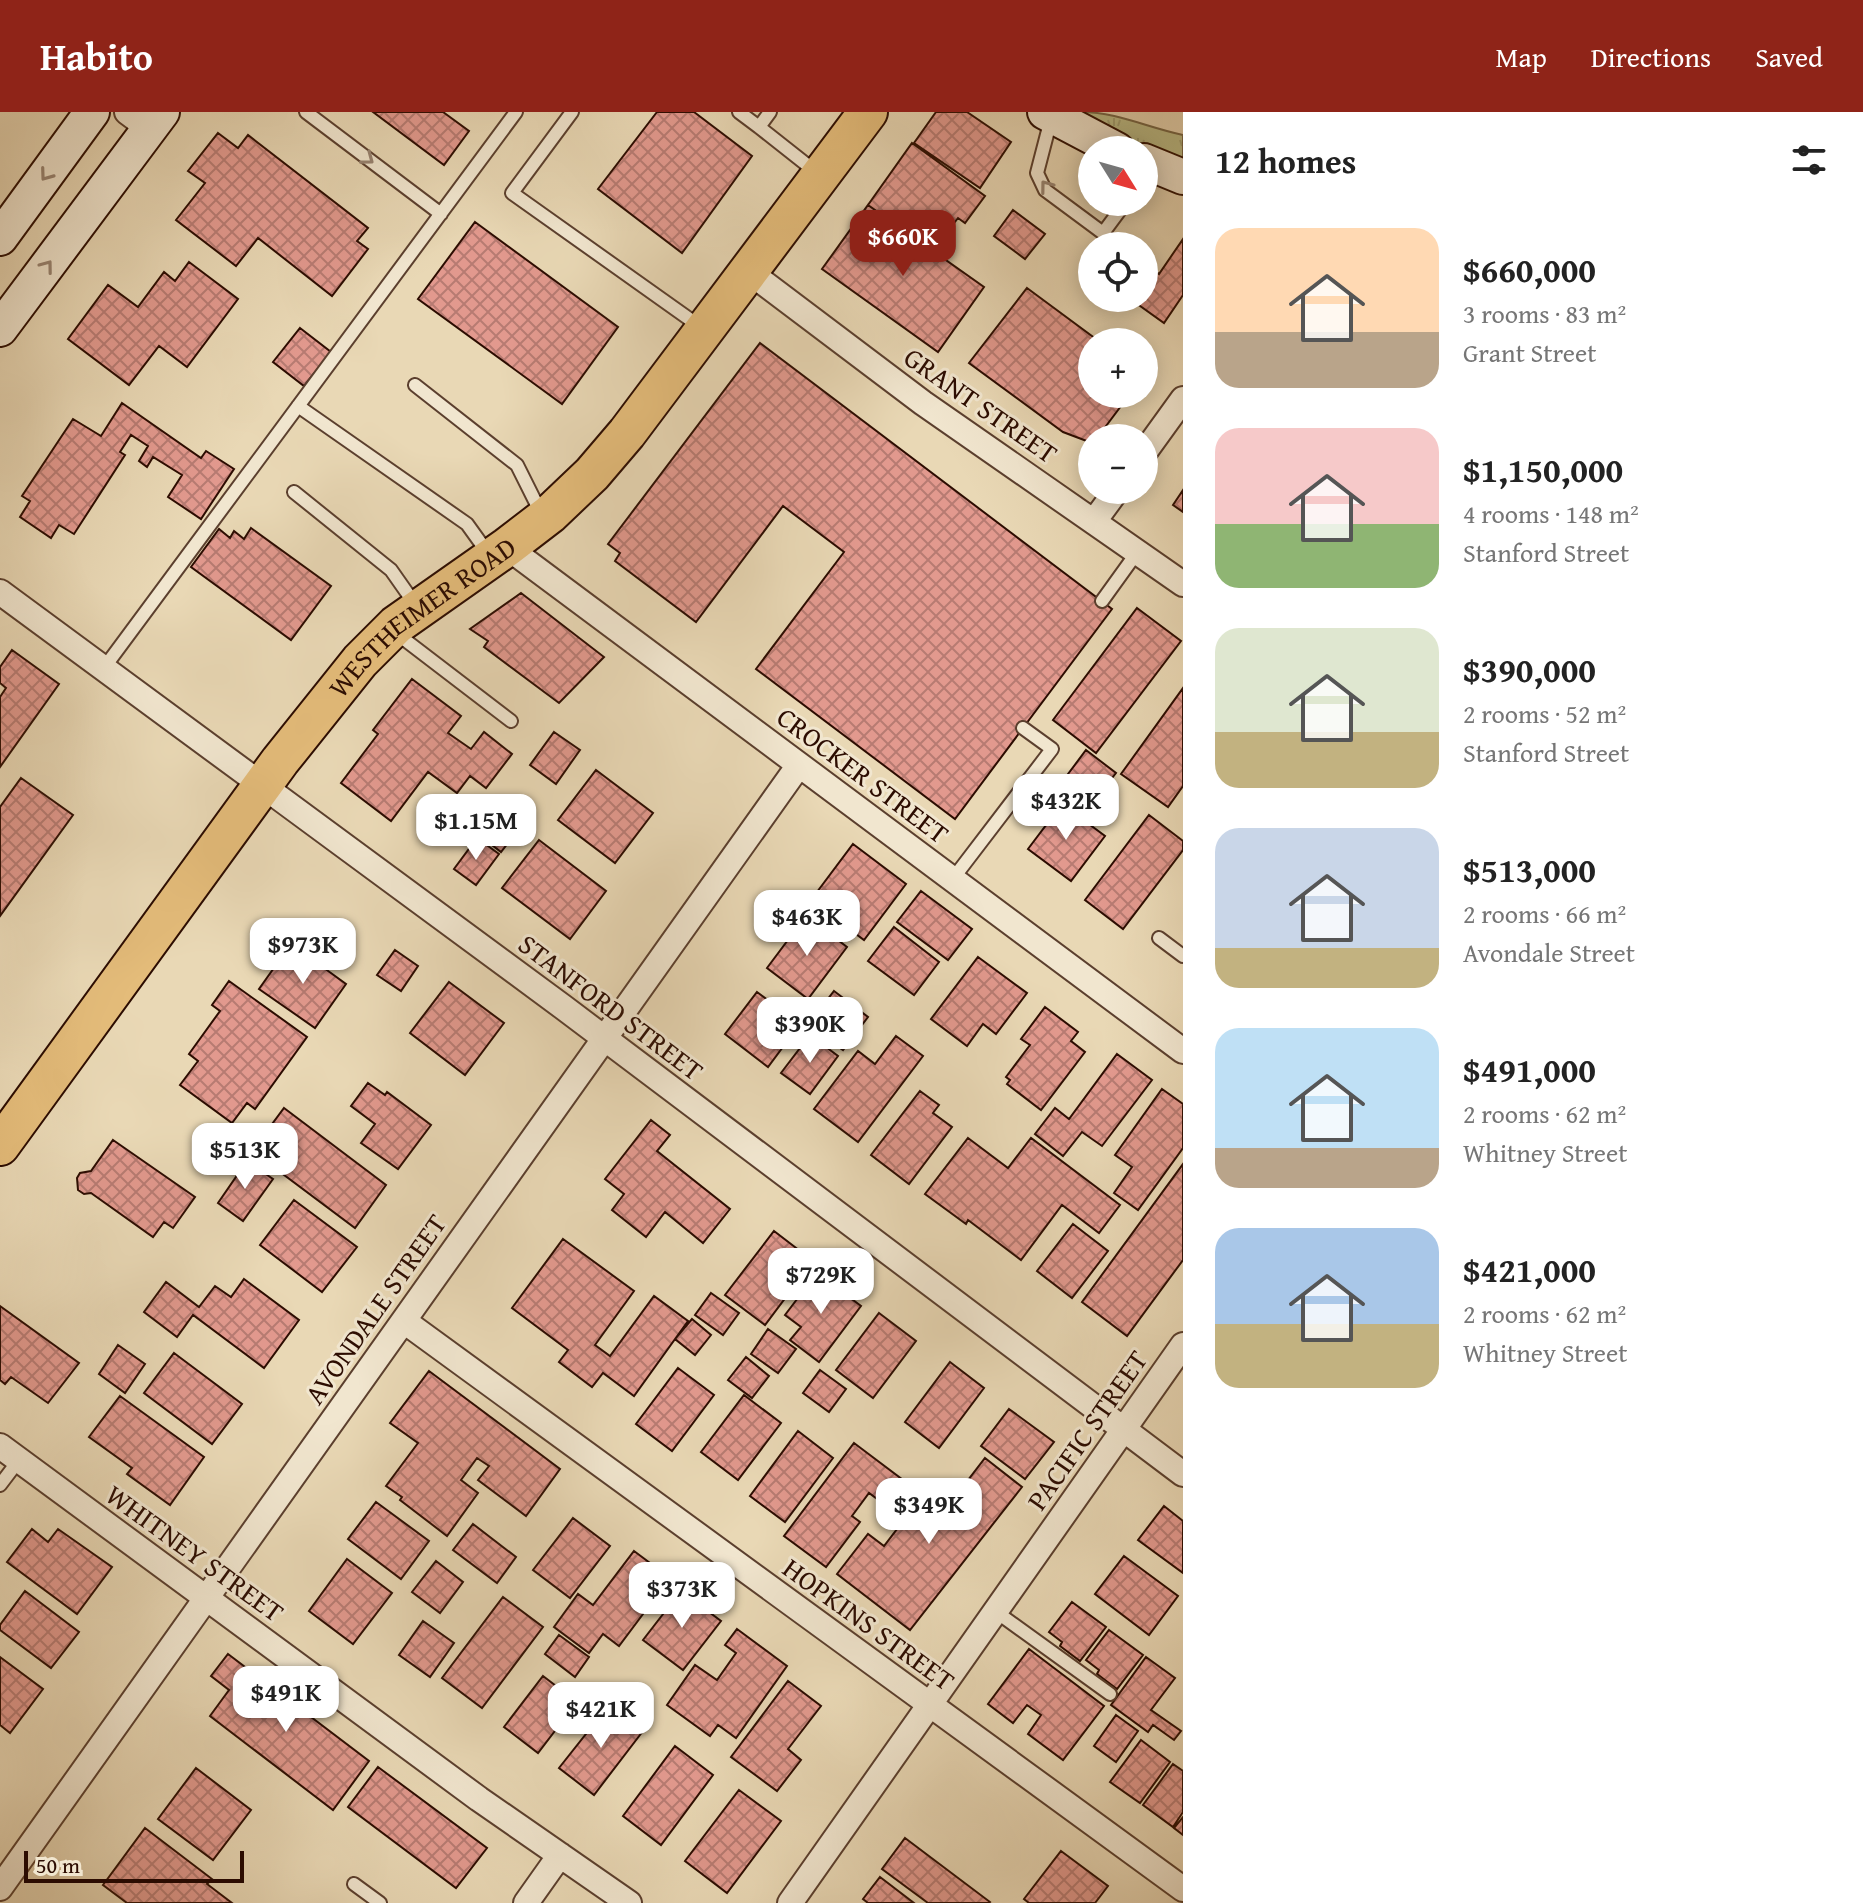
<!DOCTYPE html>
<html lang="en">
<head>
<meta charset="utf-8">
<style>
  :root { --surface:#fff; --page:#f2f2f2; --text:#222; --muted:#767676; --accent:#8f2418 }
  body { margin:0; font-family:"Gentium Book Plus",serif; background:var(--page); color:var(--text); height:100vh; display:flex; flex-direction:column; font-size:30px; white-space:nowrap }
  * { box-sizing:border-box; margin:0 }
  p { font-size:26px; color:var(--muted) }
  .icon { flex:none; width:44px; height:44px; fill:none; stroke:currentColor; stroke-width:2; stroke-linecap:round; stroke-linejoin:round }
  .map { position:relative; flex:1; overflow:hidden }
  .panel { display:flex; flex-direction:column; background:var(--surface); width:680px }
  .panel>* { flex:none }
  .needle { width:52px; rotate:127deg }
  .controls { position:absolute; left:1078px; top:24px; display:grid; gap:16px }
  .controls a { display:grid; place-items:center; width:80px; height:80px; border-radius:50%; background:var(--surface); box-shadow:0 4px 20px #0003; font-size:40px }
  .scale { position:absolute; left:24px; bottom:20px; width:220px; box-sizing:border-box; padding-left:8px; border:4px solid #2c0c01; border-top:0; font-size:22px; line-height:28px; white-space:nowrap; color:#2c0c01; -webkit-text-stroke:6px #f1e6cf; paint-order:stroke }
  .price { position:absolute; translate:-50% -68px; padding:0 18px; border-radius:16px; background:#fff; color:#222; font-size:26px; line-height:52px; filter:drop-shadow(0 2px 4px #0008) }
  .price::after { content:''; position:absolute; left:50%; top:48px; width:24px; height:18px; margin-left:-12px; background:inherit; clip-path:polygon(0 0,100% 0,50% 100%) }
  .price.on { background:var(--accent); color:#fff }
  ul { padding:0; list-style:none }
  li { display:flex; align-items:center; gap:24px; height:200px; padding:0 32px }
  li span { display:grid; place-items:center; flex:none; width:224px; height:160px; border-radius:24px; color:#555 }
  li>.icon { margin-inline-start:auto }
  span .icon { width:96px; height:96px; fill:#fffc; stroke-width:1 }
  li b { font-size:34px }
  h2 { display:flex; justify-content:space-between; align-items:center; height:96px; padding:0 32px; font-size:34px }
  header { display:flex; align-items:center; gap:48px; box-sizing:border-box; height:112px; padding:0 40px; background:var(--accent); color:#fff }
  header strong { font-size:38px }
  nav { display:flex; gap:44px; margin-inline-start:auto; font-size:28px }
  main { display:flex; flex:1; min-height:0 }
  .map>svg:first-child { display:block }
  .grass { fill:url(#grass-tufts); stroke:#746546; stroke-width:2 }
  .building { fill:url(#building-cross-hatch); stroke:#2c0c01; stroke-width:2 }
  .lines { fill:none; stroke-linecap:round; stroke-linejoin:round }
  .lane-casing { stroke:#5b3f2e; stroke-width:16 }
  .street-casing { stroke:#5b3f2e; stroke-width:28 }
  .secondary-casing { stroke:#2c0c01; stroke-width:38 }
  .primary-casing { stroke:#2c0c01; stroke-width:42 }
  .lane { stroke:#f1e6cf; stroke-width:12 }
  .street { stroke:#f1e6cf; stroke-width:24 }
  .secondary { stroke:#f1e6cf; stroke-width:34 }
  .primary { stroke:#e4bc7a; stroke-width:38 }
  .oneway { stroke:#988472 }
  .labels { text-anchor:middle; stroke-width:6; stroke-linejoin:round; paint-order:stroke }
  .street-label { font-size:28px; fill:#2c0c01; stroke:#f1e6cf }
</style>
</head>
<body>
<header>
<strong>Habito</strong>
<nav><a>Map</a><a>Directions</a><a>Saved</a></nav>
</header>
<main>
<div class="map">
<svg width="1183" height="1791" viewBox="0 0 1183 1791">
  <defs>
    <pattern id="grass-tufts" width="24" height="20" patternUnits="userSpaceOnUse" patternTransform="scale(2)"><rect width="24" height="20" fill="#bbbe8a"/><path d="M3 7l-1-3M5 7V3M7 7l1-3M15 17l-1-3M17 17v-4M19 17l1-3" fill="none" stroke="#a1a275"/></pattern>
    <pattern id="building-cross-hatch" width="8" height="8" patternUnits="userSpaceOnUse" patternTransform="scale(2)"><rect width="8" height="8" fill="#e2998e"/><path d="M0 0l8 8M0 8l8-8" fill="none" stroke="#b77b72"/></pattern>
  </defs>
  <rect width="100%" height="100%" fill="#e9d8b5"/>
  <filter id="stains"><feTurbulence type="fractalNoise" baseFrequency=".0025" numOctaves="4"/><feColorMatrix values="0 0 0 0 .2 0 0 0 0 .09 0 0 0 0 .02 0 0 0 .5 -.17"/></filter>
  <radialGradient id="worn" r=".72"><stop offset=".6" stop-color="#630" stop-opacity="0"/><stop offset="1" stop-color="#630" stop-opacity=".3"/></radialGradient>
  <path class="grass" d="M1082,0C1116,0 1149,16 1183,23V53L1122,27L1080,3Z"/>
  <path class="building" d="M373,0H443L469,19L444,53Z
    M657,0H694L752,44L682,141L598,77Z
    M936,0H967L1011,30L980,76L914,31Z
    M218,21L238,36L248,23L368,116L357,129L368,137L332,184L258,126L236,154L176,108L205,71L188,59Z
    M912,31L985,84L965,111L958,106L948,119L945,118L931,138L868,93Z
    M868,93L984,175L938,240L822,157Z
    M1013,98L1045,122L1025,147L994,124Z
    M475,110L618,215L562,292L418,187Z
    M1183,127V183L1164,211L1129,186H1144V151L1159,162Z
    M189,150L238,187L187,255L159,234L129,273L68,227L108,173L138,195L164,160L175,169Z
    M1027,176L1100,230H1092V282H1130L1097,326H1092V331L1063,320L969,251Z
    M300,216L331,240L304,274L273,250Z
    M760,231L1112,497L955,707L756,557L844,440L783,394L696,510L615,449L620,441L608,432Z
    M122,291L201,346L206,339L234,357L201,407L168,385L182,363L153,345L147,355L139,349L148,334L131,323L120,340L125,343L74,422L59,413L51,426L20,405L30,389L22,384L73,307L101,324Z
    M1183,378V400L1173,393Z
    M251,416L331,474L291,528L191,455L219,417L230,426L234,419L244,427Z
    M521,481L604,545L559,591L484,535L488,529L470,517Z
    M1137,496L1181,529L1096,641L1053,608Z
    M12,538L59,572L0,655V585L6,576L0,571V555Z
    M412,567L461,604L448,621L471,637L484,620L512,642L486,676L470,664L457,681L428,660L391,709L341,671L378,622L373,618Z
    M1183,576V674L1168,695L1121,662Z
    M554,620L580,638L556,672L530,653Z
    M1086,638L1116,661L1094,689L1065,666Z
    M596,658L653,701L615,751L558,708Z
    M21,666L73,703L0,804V695Z
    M494,692L522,713L501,740L474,719Z
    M1062,692L1105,724L1071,769L1028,737Z
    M1149,703L1183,729V738L1123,817L1085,788Z
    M477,726L499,742L476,773L454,757Z
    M539,728L606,779L570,827L502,776Z
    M853,732L906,772L864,828L811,788Z
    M921,779L972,817L948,848L897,810Z
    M806,804L847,835L808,887L767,856Z
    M894,815L939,850L914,883L868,849Z
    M291,832L346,872L315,916L259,877Z
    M395,838L418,854L401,879L377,863Z
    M978,845L1027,881L996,922L983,912L967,934L931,907Z
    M229,869L307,925L255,997L247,991L232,1011L180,973L198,949L189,942L220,899L212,893Z
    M449,870L504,911L465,963L410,921Z
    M834,879L868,905L843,938L808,913Z
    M757,880L800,912L768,955L725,922Z
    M1045,895L1078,920L1071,929L1085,940L1041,998L1007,972L1010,968L1006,965L1030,933L1021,927Z
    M810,923L838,944L810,982L781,961Z
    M896,924L923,944L858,1030L814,997L858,939L875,952Z
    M1117,942L1152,968L1102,1034L1082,1020L1063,1044L1035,1022L1055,996L1069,1007Z
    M368,971L385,983L387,980L431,1013L398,1057L361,1031L375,1012L351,994Z
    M1162,977L1183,992V1036L1138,1098L1114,1081L1132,1055L1115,1043Z
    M920,979L939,993L933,1001L952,1015L909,1072L871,1043Z
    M284,996L386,1073L355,1116L252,1039Z
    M651,1008L670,1023L657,1039L730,1097L703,1131L665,1100L646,1125L612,1098L624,1082L605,1067Z
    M968,1026L1008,1056L1031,1026L1120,1093L1099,1121L1062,1093L1021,1148L968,1108L966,1112L925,1082Z
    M113,1028L195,1085L173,1116L164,1110L153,1125L91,1081L84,1082L78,1078L77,1066L80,1061L91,1059Z
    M247,1049L273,1067L243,1109L218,1091Z
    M1183,1052V1148L1127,1224L1082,1190Z
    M294,1088L357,1135L322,1180L260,1133Z
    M1073,1112L1108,1139L1072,1186L1037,1159Z
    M774,1119L813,1149L765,1213L725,1183Z
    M563,1127L634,1179L595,1233L610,1244L654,1184L688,1209L634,1284L603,1261L592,1275L559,1250L568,1238L512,1196Z
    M817,1161L861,1194L819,1250L790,1228L801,1215L785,1203Z
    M244,1167L299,1208L264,1256L193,1203L177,1225L144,1200L166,1170L199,1195L215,1174L231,1185Z
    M711,1181L739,1201L723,1223L695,1203Z
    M0,1194L79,1251L48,1291L11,1265L5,1272L0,1268Z
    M879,1201L916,1229L873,1286L836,1258Z
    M692,1207L711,1223L695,1243L675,1227Z
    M768,1217L796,1237L778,1261L751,1242Z
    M118,1233L145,1252L125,1281L99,1262Z
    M174,1241L242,1292L212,1332L144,1281Z
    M746,1245L769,1264L752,1286L728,1268Z
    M950,1250L984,1276L939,1336L905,1310Z
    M678,1256L714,1283L672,1339L636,1312Z
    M820,1258L846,1277L829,1300L803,1281Z
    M429,1259L560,1357L526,1404L478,1368L489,1354L477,1346L461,1368L478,1381L447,1424L400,1388L402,1385L386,1374L418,1331L390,1311Z
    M744,1283L781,1311L738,1368L701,1340Z
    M120,1284L204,1345L170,1393L127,1362L132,1356L89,1325Z
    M1009,1297L1054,1330L1025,1367L981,1334Z
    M798,1319L833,1346L785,1410L750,1384Z
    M854,1331L907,1371L888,1395L869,1381L852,1404L860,1410L826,1455L784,1424Z
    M985,1346L1022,1375L910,1518L837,1462L868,1422L884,1434L927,1378L948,1394Z
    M376,1390L429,1429L401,1467L348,1427Z
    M1164,1394L1183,1409V1461L1138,1428Z
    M573,1406L610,1434L570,1486L533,1458Z
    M473,1412L516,1445L497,1471L453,1438Z
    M32,1417L48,1430L58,1417L112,1455L77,1502L7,1450Z
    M634,1439L670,1466L619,1534L603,1522L589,1541L554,1515L578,1482L593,1493Z
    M1124,1444L1178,1484L1149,1523L1095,1482Z
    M347,1447L392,1481L353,1532L309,1499Z
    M436,1449L463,1470L440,1501L412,1480Z
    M25,1479L79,1520L51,1556L0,1518V1513Z
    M681,1479L721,1509L683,1558L643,1528Z
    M503,1485L543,1515L482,1596L442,1566Z
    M1072,1490L1106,1515L1080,1549L1060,1534L1062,1530L1049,1520Z
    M423,1509L454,1531L430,1565L399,1543Z
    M737,1517L787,1554L736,1626L718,1613L710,1624L667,1593L695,1553L717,1568L736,1541L725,1533Z
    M1109,1518L1143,1543L1117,1577L1097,1562L1099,1558L1086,1548Z
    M559,1523L589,1545L575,1565L545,1542Z
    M1029,1537L1104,1594L1063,1648L1028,1622L1041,1603L1027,1593L1013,1611L988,1592Z
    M228,1542L369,1649L333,1698L210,1604L229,1578L211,1564Z
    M0,1545L43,1577L10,1621L0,1613Z
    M1146,1545L1175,1566L1151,1598L1181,1619L1174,1628L1153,1613L1148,1620L1111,1593Z
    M543,1564L577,1590L538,1641L504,1615Z
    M788,1569L821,1594L788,1637L801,1648L777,1679L731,1645Z
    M609,1593L643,1619L594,1683L559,1656Z
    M1116,1603L1138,1619L1116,1650L1094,1634Z
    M1141,1628L1170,1650L1140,1691L1110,1670Z
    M675,1634L713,1663L661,1733L623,1704Z
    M1173,1652L1183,1659V1700L1173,1715L1143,1693Z
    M378,1655L487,1736L456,1776L348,1695Z
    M196,1656L251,1698L213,1748L158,1707Z
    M739,1678L781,1709L727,1781L685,1749Z
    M1183,1705V1723L1174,1716Z
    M145,1716L212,1767L207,1772L232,1791H127L103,1773Z
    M905,1726L990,1790L989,1791H928L882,1757Z
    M1061,1739L1108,1774L1095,1791H1029L1024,1787Z
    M880,1765L914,1791H868L863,1787Z"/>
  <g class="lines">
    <g class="lane-casing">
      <path id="lane" d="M306,0L441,102
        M572,0L512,81L702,216
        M739,0L759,15L770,0
        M1051,7L1037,61L1045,78L1103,121L1126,90
        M759,15L816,60
        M415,273L517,353L542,403
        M298,294L467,412L490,444
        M294,380L391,458L417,495
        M1102,489L1138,439
        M396,521L511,609
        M104,556L516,0
        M952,768L1052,637L1023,616
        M1159,826L1183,844
        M0,1373L19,1348
        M995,1499L1110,1582
        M354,1772L380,1791"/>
    </g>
    <g class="street-casing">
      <path id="street" d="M127,0L150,17
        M748,159L923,291L1183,472
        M1144,341L1183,287
        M1095,408L1117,378
        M507,435L1183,939
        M0,480L563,895L1183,1362
        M404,1209L1183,1777
        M0,1334L479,1687L629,1791
        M0,1776L799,653
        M526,1791L560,1743
        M790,1791L1183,1233"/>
    </g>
    <g class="secondary-casing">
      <path id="secondary" d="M1045,0L1117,38
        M1144,49L1183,65
        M0,126L92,0
        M0,217L162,0"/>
    </g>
    <g class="primary-casing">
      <g id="primary">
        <path id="s1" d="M0,1034L280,649L360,549L396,513L507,435L550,402L592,362L627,321L868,0"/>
      </g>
    </g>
    <use href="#lane" class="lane"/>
    <use href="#street" class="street"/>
    <use href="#secondary" class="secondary"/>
    <use href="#primary" class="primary"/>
  </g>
  <defs><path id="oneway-chevron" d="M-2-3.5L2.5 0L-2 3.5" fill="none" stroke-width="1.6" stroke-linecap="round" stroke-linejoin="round" transform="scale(2)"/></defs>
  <g class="oneway">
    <use href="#oneway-chevron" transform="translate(368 47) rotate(37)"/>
    <use href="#oneway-chevron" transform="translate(46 63) rotate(126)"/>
    <use href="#oneway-chevron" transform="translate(1046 74) rotate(-127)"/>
    <use href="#oneway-chevron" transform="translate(47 154) rotate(-53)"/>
  </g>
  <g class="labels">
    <g class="street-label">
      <text transform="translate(981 293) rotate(35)" y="10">GRANT STREET</text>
      <text dy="10" stroke="none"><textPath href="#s1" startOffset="680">WESTHEIMER ROAD</textPath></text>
      <text transform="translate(863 663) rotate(37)" y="10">CROCKER STREET</text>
      <text transform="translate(611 895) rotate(37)" y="10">STANFORD STREET</text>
      <text transform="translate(375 1197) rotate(-55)" y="10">AVONDALE STREET</text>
      <text transform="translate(1087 1318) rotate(-55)" y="10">PACIFIC STREET</text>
      <text transform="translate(195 1441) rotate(36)" y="10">WHITNEY STREET</text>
      <text transform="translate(869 1512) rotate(36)" y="10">HOPKINS STREET</text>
    </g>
  </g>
  <rect width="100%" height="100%" filter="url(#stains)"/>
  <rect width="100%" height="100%" fill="url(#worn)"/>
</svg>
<div class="controls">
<a><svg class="needle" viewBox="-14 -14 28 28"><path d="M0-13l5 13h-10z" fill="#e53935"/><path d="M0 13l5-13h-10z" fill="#767676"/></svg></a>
<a><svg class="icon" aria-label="locate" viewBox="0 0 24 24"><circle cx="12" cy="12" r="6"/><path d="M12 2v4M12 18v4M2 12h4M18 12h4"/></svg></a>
<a>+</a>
<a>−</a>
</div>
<div class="scale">50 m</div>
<b class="price on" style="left:903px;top:166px">$660K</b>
<b class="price" style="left:1066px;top:730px">$432K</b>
<b class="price" style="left:476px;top:750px">$1.15M</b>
<b class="price" style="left:807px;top:846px">$463K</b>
<b class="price" style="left:303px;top:874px">$973K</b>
<b class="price" style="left:810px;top:953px">$390K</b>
<b class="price" style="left:245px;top:1079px">$513K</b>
<b class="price" style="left:821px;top:1204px">$729K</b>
<b class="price" style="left:929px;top:1434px">$349K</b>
<b class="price" style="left:682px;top:1518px">$373K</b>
<b class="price" style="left:286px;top:1622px">$491K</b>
<b class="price" style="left:601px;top:1638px">$421K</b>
</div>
<section class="panel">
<h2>12 homes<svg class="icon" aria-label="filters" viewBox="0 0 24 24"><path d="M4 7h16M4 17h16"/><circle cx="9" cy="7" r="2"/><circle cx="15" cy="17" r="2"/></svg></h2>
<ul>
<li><span style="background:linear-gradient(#ffd9b3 65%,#b9a48a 0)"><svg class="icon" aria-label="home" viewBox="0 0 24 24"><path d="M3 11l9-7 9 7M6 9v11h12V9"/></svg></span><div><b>$660,000</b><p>3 rooms · 83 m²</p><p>Grant Street</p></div></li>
<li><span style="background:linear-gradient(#f6c9c9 60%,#8fb573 0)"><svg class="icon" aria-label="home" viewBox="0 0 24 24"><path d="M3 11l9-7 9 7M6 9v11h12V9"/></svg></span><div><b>$1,150,000</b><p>4 rooms · 148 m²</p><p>Stanford Street</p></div></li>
<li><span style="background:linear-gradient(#dfe7d0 65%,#c2b280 0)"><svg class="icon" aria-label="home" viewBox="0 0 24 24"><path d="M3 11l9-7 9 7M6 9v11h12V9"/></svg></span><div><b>$390,000</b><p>2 rooms · 52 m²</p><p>Stanford Street</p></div></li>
<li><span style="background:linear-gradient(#c9d6e8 75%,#c2b280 0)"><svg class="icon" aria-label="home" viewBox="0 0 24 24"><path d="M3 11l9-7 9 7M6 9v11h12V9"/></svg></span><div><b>$513,000</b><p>2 rooms · 66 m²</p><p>Avondale Street</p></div></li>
<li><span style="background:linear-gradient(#bfe0f5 75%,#b9a48a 0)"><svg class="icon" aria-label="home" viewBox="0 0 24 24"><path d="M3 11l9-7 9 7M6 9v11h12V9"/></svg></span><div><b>$491,000</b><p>2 rooms · 62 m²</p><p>Whitney Street</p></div></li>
<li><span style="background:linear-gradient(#a9c7e8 60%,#c2b280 0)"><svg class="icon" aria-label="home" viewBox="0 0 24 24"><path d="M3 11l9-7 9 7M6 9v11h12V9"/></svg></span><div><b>$421,000</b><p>2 rooms · 62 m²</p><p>Whitney Street</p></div></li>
</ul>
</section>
</main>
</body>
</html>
